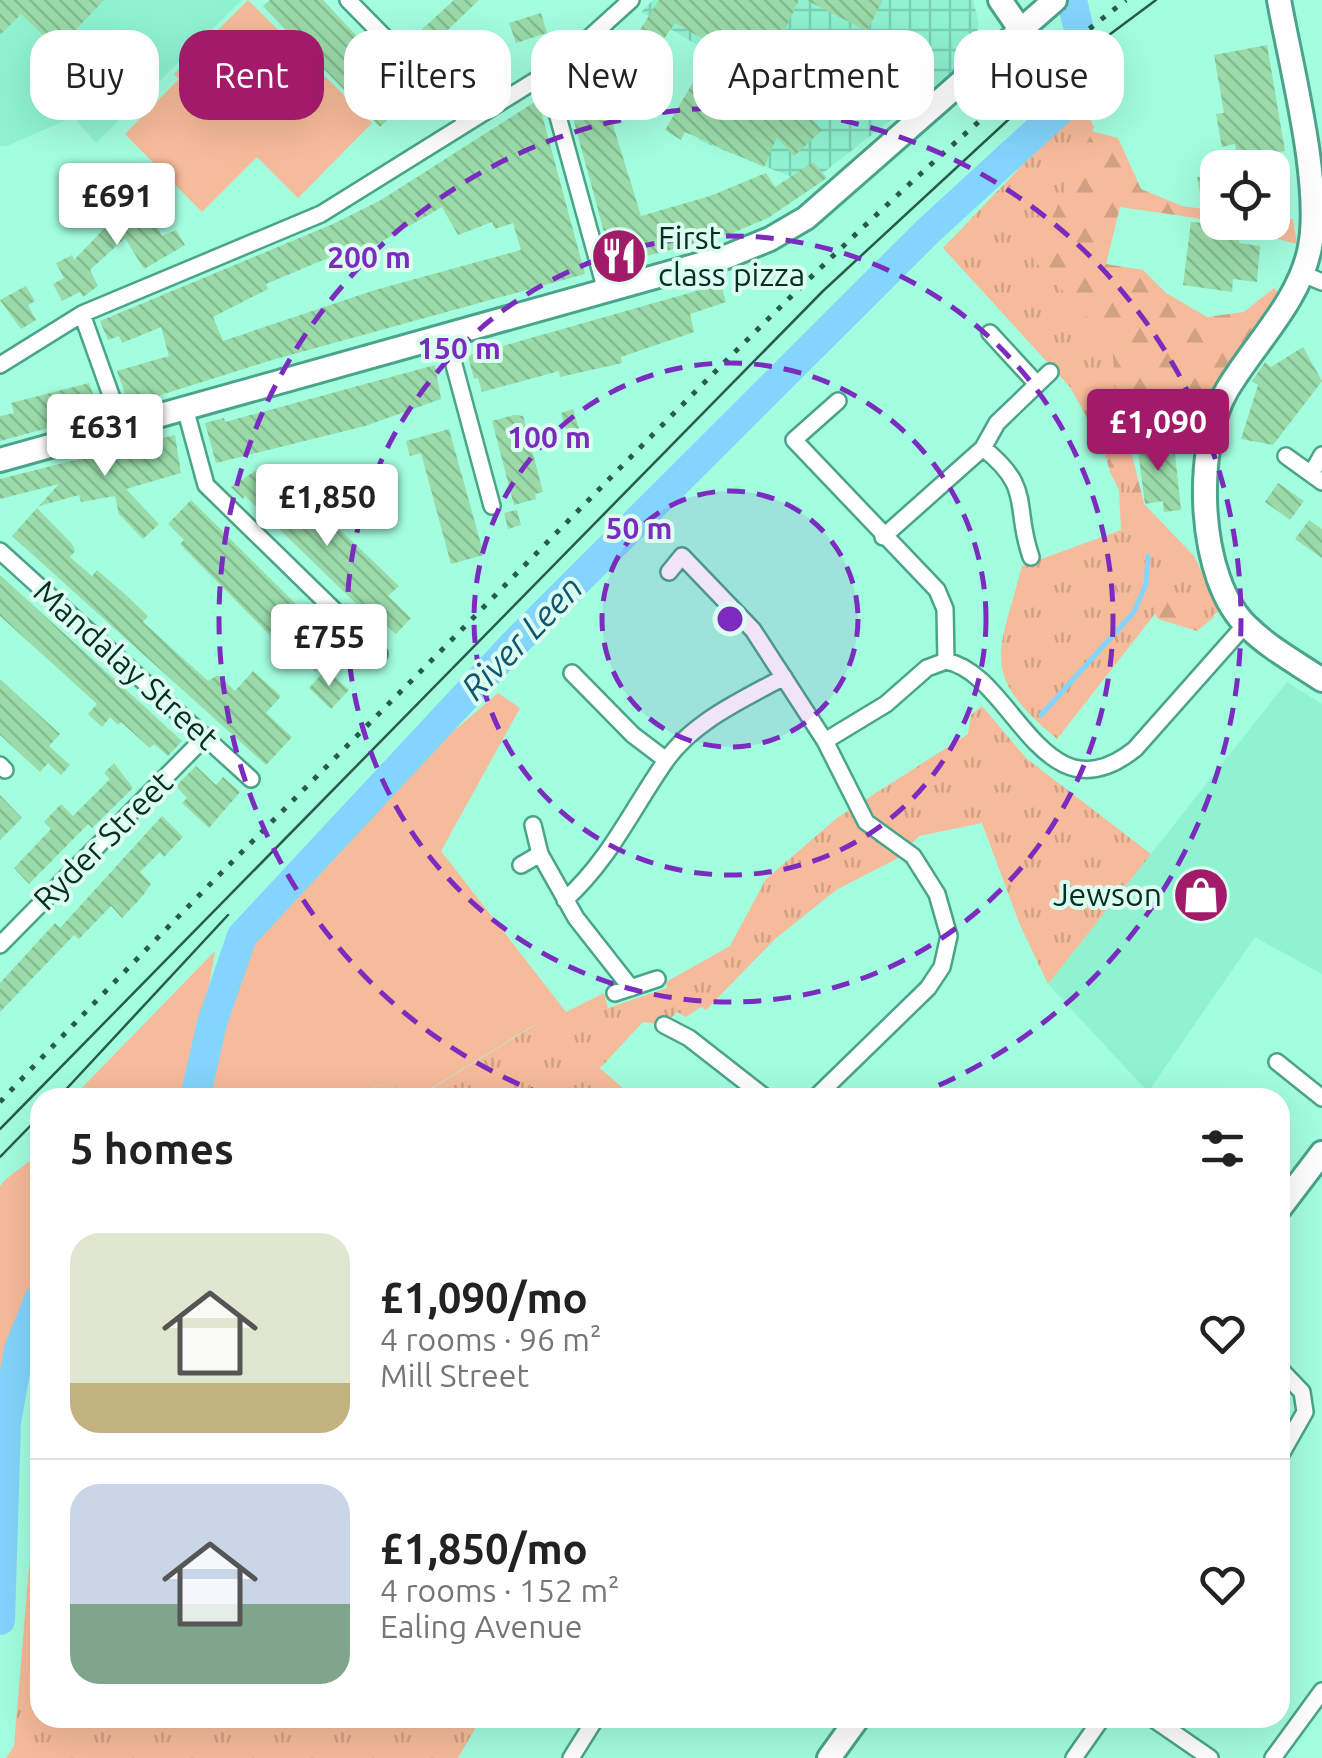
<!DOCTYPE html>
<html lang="en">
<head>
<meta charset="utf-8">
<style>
  :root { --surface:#fff; --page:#f2f2f2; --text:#222; --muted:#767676; --line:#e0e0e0; --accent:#a11b69 }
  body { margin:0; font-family:Ubuntu,sans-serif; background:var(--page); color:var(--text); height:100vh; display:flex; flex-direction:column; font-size:38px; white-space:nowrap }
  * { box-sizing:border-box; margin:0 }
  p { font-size:32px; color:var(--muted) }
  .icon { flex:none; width:55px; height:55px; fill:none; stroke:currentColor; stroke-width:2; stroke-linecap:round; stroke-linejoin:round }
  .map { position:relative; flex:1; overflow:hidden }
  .sheet { position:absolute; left:30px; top:1088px; width:1260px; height:640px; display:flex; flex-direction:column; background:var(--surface); border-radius:30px; box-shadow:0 10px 40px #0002 }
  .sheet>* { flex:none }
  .hud { position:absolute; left:30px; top:30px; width:1262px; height:90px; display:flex; gap:20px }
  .fabs { position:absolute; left:1200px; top:150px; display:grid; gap:20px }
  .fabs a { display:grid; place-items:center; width:90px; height:90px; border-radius:20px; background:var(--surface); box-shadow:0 10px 40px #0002; font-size:50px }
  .price { position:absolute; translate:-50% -85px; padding:0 22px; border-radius:10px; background:#fff; color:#222; font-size:32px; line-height:65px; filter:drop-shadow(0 2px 5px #0008) }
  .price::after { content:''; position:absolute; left:50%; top:60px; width:30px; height:22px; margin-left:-15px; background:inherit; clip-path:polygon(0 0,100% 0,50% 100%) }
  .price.current { background:var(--accent); color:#fff }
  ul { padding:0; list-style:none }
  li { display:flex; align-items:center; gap:30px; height:250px; padding:0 40px }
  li+li { border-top:2px solid var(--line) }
  li span { display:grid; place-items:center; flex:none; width:280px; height:200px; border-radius:30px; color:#555 }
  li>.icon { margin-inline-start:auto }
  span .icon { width:120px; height:120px; fill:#fffc; stroke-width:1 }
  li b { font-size:42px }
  h2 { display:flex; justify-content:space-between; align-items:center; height:120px; padding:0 40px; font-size:42px }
  .tag { padding:0 35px; border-radius:30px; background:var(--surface); box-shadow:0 10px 40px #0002; font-size:35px; line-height:90px }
  .tag.current { background:var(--accent); color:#fff }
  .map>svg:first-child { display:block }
  .built { fill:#8ff3d2 }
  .industrial { fill:url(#industrial-grid) }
  .grass { fill:#f6bb9a }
  .forest { fill:url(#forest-firs) }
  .park { fill:url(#park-tufts) }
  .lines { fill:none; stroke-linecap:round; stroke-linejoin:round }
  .stream { stroke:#83d5fd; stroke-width:5 }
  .river { stroke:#83d5fd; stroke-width:30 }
  .building { fill:url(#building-back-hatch); fill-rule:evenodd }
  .street-casing { stroke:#4aa48a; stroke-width:20 }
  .secondary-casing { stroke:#4aa48a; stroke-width:28 }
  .street { stroke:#fff; stroke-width:15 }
  .secondary { stroke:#fff; stroke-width:22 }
  .tram { stroke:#285b4c; stroke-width:2.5 }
  .rail { stroke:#285b4c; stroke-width:5; stroke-dasharray:5 10; stroke-linecap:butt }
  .ring { fill:none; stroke:#7b2cbf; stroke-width:5; stroke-dasharray:18 12 }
  .labels { text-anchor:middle; stroke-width:8; stroke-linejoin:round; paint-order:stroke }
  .poi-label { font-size:32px; fill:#062e23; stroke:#dcfef1; text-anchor:start }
  .street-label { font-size:32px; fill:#062e23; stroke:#dcfef1 }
  .water-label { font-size:35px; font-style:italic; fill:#125570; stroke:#dcfef1 }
  .centre { fill:#7b2cbf; stroke:#dcfef1; stroke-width:5 }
  .ring-label { font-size:30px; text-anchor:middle; font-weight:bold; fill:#7b2cbf; stroke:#dcfef1; stroke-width:8; stroke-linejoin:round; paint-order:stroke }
</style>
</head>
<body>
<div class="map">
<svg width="1322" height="1758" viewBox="0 0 1322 1758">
  <defs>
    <pattern id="industrial-grid" width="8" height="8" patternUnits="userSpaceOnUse" patternTransform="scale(2.5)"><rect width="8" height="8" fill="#8ff3d2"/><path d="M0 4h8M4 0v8" fill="none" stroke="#7ad1b4"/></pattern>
    <pattern id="forest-firs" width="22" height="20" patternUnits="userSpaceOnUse" patternTransform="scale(2.5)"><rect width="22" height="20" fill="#f6bb9a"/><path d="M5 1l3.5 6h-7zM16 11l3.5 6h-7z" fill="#d1a184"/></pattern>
    <pattern id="park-tufts" width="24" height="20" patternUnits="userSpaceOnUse" patternTransform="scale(2.5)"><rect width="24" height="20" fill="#f6bb9a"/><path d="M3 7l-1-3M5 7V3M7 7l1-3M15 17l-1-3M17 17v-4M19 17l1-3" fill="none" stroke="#d1a184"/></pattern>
    <pattern id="building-back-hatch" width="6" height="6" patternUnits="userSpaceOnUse" patternTransform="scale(2.5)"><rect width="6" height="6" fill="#9adba9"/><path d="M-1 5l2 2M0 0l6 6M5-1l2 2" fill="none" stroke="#83bc91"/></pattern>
  </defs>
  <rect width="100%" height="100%" fill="#a3fddf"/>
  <path class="built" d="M0,0H242L96,143L73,117L7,146H0Z
    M1287,682L1322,704V974L1255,937L1148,1092L1048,984Z"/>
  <path class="industrial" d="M653,0H973L979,24L971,57L809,184L698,140L730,64L641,12Z"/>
  <path class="grass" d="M248,0L372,123L298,198L257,157L202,212L125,134L179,79L174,74Z
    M498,693L520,708L441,851L566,1012L560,1034L534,1025L422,1094L381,1084L352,1097L200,1098L239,934L376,798Z
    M215,951L189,1097H73Z
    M40,1131V1315L24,1347L11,1412H0V1186C12,1171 26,1167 37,1153L29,1143Z"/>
  <path class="forest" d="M1075,127L1118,138L1141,189L1182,206L1217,211L1218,222L1293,219L1297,244L1196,218L1120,207L1106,264L1143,270L1166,293L1207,317L1244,312L1274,288L1279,293L1230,363L1198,437L1162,429L1127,435L1144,504L1194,556L1214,617L1197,631L1158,619L1136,580L1128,507L1110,472L1095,418L1012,261Z"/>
  <path class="park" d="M1082,103L1094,127L1033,259L1112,344L1118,421L1131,496L1166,546L1194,556L1220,611L1200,623L1165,601L1057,739C978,673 999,655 1022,566L1121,530L1118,474L1070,387L943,248Z
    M982,706L1027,759L1151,854L1048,984L1020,925L982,823L919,836L898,858L836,890L775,939L706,1010L701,1007L686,1017L677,1012L664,1025L643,1022L600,1068L633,1097L352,1098L381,1084L423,1094L535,1025L560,1033L566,1012L604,993L608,1008L667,988L666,982L730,946L766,879L837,818L968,734L971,715Z
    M40,1437V1718H481L458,1758H6L14,1746Z"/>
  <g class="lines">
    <path class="stream" d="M1041,715L1134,612L1146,584L1148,556"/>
    <path class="river" d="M195,1098L212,1023L242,936L516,642L928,231L1084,88L1089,74L1072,0
      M0,1620L6,1422L19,1349L40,1298"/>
  </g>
  <path class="building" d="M0,0H104L70,36H44L21,14L0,35Z
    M270,0H323L413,96L380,127L263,6Z
    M454,0H479L431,46L418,33Z
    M659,0H799L781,38L829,60L806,113L822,130L794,156L777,137L764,167L685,132L681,140L665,130L708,57L702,54L709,42L675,23L621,101L616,98L622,123L613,125L641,216L710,196L766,173L775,187L813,162L827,178L768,218L730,234L613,265L563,81L584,76L587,88L606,83Z
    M806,0H883L867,31Z
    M541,13L547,33L516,43L509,23Z
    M487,34L500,47L463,82L451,69Z
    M1267,45L1285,151L1274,153L1277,168H1245L1244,159L1238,160L1235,144L1222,147L1216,114L1224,113L1214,55Z
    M538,100L585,274L272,360L129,405L117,371L169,356L161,327L122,343L119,336L108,340L100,321L333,224L381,200ZM442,207L458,235L492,222L495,229L513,223L521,250L375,290L223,341L213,317L268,289L266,284L340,253L344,263Z
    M1218,174V225L1240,228L1239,243L1260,246L1257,282L1233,279L1232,292L1183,285L1191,222L1205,223L1197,177Z
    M138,193L162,236L176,230L185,245L144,269L125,238L90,270L98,286L83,297L80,292L62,301L53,284L64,278L56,263L72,255L74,260L124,208L121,203Z
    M721,284L726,302L690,314L694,332L621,357L622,363L560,377L559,371L482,392L478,378L474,379L468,356Z
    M26,286L35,301L28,305L36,320L21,329L0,300Z
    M1303,347L1322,381L1273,445L1241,439L1258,385L1252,381L1265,362L1271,367Z
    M435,365L441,399L365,426L216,463L205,423L224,418L225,422Z
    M89,383L100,414L0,441V416L14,413L11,403Z
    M573,409L580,432L568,436L561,413Z
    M514,415L523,416L543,492L535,494L536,499L514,505L492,421Z
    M449,429L484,555L451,564L421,453L410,456L406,441Z
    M1157,433L1160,457L1175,454L1181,510L1164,512L1163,501L1145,504L1136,435Z
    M175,435L181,473L126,489L159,524L143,539L119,514L115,496L81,502L79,495L39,506L59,484L0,499V479Z
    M255,471L280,496L292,489L309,500L399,586L388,596L411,618L396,634L373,613L369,616L245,496L243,499L231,487Z
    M1278,483L1304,501L1290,520L1265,502Z
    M191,500L340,648L316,672L301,656L296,662L180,544L184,540L168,524Z
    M37,508L72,544L75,551L70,557L92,576L97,570L126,595L148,616L143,622L208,681L218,675L235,691L253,671L281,696L266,713L292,737L266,765L12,536Z
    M517,510L521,525L508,529L504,513Z
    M1309,520L1322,529V558L1295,539Z
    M0,575L182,741L168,756L154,744L150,748L121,722L118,725L110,717L102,727L88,714L97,704L0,616Z
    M326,669L349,690L331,709L309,688Z
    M0,679L60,734L49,746L70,765L61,775L48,763L40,772L0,735Z
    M114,763L133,788L92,828L88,824L29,884L14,868L51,829L44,822L61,804L73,816L110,779L104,773Z
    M196,766L216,785L223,777L240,792L209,828L182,803L187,798L176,786Z
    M0,795L22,818L0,840Z
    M162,816L183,837L164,857L160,852L140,872L151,884L141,898L122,918L111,906L79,939L74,935L0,1012V983L55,923L60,928Z"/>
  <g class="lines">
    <g class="street-casing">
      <path id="street" d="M348,0L468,122
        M541,77L551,91L606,291
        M1303,274L1322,282
        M82,314L122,426
        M990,333L1036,383
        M446,335L492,506
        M0,365L82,314L321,214L557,67L631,0
        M838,401L794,440L937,590L945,609L946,661
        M185,408L206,485L379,654
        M983,448C1034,488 1013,506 1031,557
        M1286,456L1322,482
        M1311,474L1322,455
        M883,537L983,448L997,423L1050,372
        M0,551L251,779
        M669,572L682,556L753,630L825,741L866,822L913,856L937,894L949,936L942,967L928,988L815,1098
        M572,673L633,735L666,760
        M825,741L886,704L927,668L946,661C1014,674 1042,823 1135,749L1245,625
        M0,765L5,770
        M540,854L576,918L631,988
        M521,865L540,854L533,825
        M565,900C610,859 631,811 665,762C692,722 742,700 784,677
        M0,945L205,737
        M615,993L657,979
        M664,1025L689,1038L766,1098
        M1277,1062L1322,1098
        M1280,1369L1302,1392L1305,1412L1280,1456
        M1152,1718L1210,1758
        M571,1758L596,1718
        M1074,1758L1102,1718
        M1273,1758L1322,1691"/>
    </g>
    <g class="secondary-casing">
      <path id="secondary" d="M1000,0L1020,29
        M1279,0C1291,67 1322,184 1310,247C1300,301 1254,344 1227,390C1193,448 1197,580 1248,627C1269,648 1297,663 1322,680
        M0,460L726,257L770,239L806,218L1055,0
        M1280,1208L1322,1153
        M829,1758L858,1718"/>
    </g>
    <use href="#street" class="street"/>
    <use href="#secondary" class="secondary"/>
    <path class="tram" d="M58,1098L228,915
      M0,1129L823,291L1062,70L1156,0
      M0,1157L40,1116"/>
    <path class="rail" d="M0,1102C168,923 344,751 515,575C711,376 905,171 1126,0"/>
  </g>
  <circle cx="730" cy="619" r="128" fill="#7b2cbf" fill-opacity=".12"/>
  <g class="ring">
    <circle cx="730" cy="619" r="128"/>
    <circle cx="730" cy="619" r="256"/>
    <circle cx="730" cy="619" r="383"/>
    <path d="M547 1096A511 511 0 1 1 913 1096"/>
  </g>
  <defs>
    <g id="restaurant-disc" transform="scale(2.875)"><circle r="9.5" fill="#a11b69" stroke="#dcfef1"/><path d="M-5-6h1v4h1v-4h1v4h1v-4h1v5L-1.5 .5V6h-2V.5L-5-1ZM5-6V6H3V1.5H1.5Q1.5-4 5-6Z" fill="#fff"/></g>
    <g id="shop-disc" transform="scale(2.875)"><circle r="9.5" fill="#a11b69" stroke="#dcfef1"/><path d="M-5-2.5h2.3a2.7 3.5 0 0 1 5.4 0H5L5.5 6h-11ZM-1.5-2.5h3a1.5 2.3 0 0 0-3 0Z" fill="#fff"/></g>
  </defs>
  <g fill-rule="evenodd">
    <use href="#restaurant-disc" x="619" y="256"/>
    <use href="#shop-disc" x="1201" y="895"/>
  </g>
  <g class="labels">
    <g class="poi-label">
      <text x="658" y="249">First<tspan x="658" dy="37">class pizza</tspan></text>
      <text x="1162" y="906" text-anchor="end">Jewson</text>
    </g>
    <g class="street-label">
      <text transform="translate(126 665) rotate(42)" y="11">Mandalay Street</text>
      <text transform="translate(103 841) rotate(-45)" y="11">Ryder Street</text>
    </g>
    <g class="water-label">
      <text transform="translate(522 638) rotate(-46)" y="12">River Leen</text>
    </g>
  </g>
  <circle cx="730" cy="619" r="15" class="centre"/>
  <g class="ring-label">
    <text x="369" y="268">200 m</text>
    <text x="459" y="359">150 m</text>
    <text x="549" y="448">100 m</text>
    <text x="639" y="539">50 m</text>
  </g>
</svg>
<div class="fabs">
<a><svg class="icon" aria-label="locate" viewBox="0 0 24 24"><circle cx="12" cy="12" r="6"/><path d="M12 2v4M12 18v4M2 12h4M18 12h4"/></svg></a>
</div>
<b class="price" style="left:117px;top:248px">£691</b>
<b class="price current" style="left:1158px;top:474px">£1,090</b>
<b class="price" style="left:105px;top:479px">£631</b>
<b class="price" style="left:327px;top:549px">£1,850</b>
<b class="price" style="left:329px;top:689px">£755</b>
<div class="hud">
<a class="tag">Buy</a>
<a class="tag current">Rent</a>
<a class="tag">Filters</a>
<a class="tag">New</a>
<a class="tag">Apartment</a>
<a class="tag">House</a>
</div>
<section class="sheet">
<h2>5 homes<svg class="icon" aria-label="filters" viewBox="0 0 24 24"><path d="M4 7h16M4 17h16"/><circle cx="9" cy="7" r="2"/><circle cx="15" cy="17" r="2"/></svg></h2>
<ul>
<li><span style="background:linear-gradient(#dfe7d0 75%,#c2b280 0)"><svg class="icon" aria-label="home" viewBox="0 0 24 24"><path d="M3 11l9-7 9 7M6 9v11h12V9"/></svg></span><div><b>£1,090/mo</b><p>4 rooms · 96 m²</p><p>Mill Street</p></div><svg class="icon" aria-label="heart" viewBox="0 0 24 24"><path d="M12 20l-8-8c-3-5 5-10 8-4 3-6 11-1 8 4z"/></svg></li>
<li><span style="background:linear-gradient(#c9d6e8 60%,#7fa58c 0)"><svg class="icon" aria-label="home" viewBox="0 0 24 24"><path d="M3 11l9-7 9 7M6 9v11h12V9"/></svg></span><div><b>£1,850/mo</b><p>4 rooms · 152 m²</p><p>Ealing Avenue</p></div><svg class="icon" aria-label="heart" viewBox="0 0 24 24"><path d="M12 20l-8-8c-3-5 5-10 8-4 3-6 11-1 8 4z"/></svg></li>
</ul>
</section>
</div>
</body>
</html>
